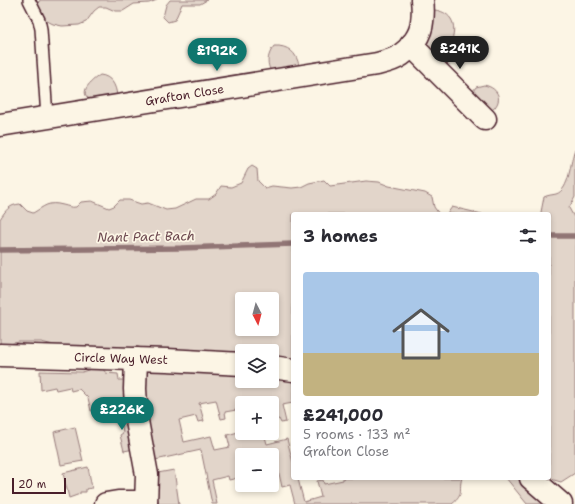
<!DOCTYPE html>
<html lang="en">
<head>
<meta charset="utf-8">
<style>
  :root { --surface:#fff; --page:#f7f7f7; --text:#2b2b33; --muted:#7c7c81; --accent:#0f766e }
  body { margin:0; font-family:"Shantell Sans",sans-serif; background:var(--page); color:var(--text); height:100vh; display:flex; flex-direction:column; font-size:15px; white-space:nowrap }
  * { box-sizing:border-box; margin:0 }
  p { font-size:13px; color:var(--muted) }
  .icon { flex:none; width:22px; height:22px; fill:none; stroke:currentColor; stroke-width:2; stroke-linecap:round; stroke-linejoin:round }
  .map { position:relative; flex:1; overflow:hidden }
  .sheet { position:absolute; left:291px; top:212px; width:260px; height:268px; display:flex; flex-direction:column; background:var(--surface); border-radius:4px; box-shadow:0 2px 6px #0003 }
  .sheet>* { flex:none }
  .needle { width:26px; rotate:174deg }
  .fabs { position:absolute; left:235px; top:292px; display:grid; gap:8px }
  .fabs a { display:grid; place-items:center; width:44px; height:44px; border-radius:4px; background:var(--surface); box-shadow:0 2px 6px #0003; font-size:20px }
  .scale { position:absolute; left:12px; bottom:10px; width:54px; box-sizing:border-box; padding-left:4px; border:2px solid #4a1f2b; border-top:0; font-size:11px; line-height:14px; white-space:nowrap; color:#4a1f2b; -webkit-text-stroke:3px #fcf5e5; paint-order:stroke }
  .price { position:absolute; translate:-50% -34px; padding:0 9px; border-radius:14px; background:var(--accent); color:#fff; font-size:13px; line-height:26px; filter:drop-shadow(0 1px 2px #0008) }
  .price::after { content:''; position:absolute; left:50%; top:24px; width:12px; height:9px; margin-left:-6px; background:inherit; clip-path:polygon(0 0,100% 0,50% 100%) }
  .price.on { background:#222; color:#fff }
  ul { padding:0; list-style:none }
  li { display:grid; align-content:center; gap:8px; height:212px; padding:0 12px }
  li span { display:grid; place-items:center; height:124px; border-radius:4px; color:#555 }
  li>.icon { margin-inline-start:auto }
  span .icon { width:72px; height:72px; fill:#fffc; stroke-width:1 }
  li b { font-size:17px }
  h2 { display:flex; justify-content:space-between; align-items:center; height:48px; padding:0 12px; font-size:17px }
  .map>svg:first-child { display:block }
  .green { fill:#e2d5ca; stroke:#967a7a; fill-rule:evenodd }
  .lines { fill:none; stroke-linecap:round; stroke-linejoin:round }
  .stream { stroke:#917474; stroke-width:5.5 }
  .service-casing { stroke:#4a1f2b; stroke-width:14 }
  .minor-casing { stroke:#4a1f2b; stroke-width:25 }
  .tertiary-casing { stroke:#4a1f2b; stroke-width:25 }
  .service { stroke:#fcf5e5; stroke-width:11 }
  .minor { stroke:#fcf5e5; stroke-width:22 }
  .tertiary { stroke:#fcf5e5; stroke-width:22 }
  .labels { text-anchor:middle; stroke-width:3.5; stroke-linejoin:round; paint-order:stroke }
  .street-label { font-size:12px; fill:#4a1f2b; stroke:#fcf5e5 }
  .water-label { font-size:13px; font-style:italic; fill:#6d4950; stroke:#fcf5e5 }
</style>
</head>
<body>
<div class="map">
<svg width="575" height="504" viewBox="0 0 575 504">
  <rect width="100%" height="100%" fill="#fcf5e5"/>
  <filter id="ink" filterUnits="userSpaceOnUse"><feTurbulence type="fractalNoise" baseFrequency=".025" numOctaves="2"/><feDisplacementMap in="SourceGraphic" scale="8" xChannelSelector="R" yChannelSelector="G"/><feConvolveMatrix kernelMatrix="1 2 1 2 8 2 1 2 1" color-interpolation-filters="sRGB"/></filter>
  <g filter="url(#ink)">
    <path class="green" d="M41,0H157L149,3L134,4L123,11H115L106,7H99L94,11L86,22L79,25L62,26L53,24L45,20L37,7L39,1Z
      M170,0H207L200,4H182L175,20L168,22L163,17L166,5Z
      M435,10C441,11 447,13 451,19C458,30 451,54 436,52C430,51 426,48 422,45L428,11Z
      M274,46C288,45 297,53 299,66L275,77C266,66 266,57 274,46Z
      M100,75C111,76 116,85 117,96L97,102C95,101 90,100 88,98C79,90 94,79 100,75Z
      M484,85C499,88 504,101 491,111L470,95L476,87Z
      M575,149V197L569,208L575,219V473L561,482L554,480L549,475V214H542L541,212L544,197C548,195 552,195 556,194C570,190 570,161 575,149Z
      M252,166L257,169L258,181L265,188L272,186L292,188L301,187L309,183L324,180L330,186L366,181L379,182L389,186L425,193L432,197L434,207L439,214H293V403L282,405L286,422L281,423L279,419L272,421V403H242V409L225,412L226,418L221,419L216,400L199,403L204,421L198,422L196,416L179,420L184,442L211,436L215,450L230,447L227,435L242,431V433H264L267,444L287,439L293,463V478H302L298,479L304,502L321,497L317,481L323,480L324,484L343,480V478H462C458,490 465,494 452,504H295L290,485L282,487L278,469L272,471V455H242V477L229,480L228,476L212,480L217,504H212L201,450L146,462L136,359L86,347L54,345L41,342H19L4,345L0,343V219C6,210 9,205 20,204L27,211L33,213C45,206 48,201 63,205C68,206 71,208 76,207L81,202L92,201L109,208L114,206L120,200H129L141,204L148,203L166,210L175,209L196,199H209L216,194L221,186L231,187L241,183L248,169ZM242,299H272V329H242ZM242,351H272V381H242Z
      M452,207L482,214H447Z
      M94,368H102L106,373L118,374L119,380H126L131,401L91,411L88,398L79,389L71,391L70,387L56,390L55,387L41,390L40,371L82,372Z
      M131,403L139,448L124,451L120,435L123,433L119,406Z
      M75,427L83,461L61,465L54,432Z
      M88,467L92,488L86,489V492H80V494L69,498L63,473Z
      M174,470L179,504H146L147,475Z
      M506,478H517L547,504H527Z"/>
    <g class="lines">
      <path class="stream" d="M549,236H575
        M0,250L181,248L293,244"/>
      <g class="service-casing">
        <path id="service" d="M29,0L39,20L41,29L47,117"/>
      </g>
      <g class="minor-casing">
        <g id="minor">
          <path d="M411,45L485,119"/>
          <path id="s1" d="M0,125L377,64C385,62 394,60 401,55C411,48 421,35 422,22C423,15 423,7 422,0"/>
          <path d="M136,359L135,389L137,421L147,475L146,504"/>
          <path d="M106,504L118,502H146"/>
        </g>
      </g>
      <g class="tertiary-casing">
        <g id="tertiary">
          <path id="s2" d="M0,355L167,360L242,364"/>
          <path d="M272,367L293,370"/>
          <path d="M531,478L561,504"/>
        </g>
      </g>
      <use href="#service" class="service"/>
      <use href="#minor" class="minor"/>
      <use href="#tertiary" class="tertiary"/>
    </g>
  </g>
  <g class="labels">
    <g class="street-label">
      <text dy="4" stroke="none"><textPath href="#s1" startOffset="187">Grafton Close</textPath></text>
      <text dy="4" stroke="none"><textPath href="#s2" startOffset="121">Circle Way West</textPath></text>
    </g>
    <g class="water-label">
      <text transform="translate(146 236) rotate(-1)" y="5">Nant Pact Bach</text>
    </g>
  </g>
</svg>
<div class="fabs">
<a><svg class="needle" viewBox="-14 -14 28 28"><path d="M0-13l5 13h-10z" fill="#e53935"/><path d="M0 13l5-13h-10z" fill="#7c7c81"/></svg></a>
<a><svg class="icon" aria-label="layers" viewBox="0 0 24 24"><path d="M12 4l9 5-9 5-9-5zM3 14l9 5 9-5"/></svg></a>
<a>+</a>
<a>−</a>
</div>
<div class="scale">20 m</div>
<b class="price on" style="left:460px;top:70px">£241K</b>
<b class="price" style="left:217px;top:72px">£192K</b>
<b class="price" style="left:122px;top:431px">£226K</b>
<section class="sheet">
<h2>3 homes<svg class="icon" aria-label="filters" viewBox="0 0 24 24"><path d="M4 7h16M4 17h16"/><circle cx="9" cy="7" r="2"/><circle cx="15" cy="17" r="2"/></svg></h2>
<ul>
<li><span style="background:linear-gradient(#a9c7e8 65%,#c2b280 0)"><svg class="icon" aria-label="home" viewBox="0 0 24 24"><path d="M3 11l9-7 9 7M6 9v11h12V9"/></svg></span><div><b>£241,000</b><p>5 rooms · 133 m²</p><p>Grafton Close</p></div></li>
</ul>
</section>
</div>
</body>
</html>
